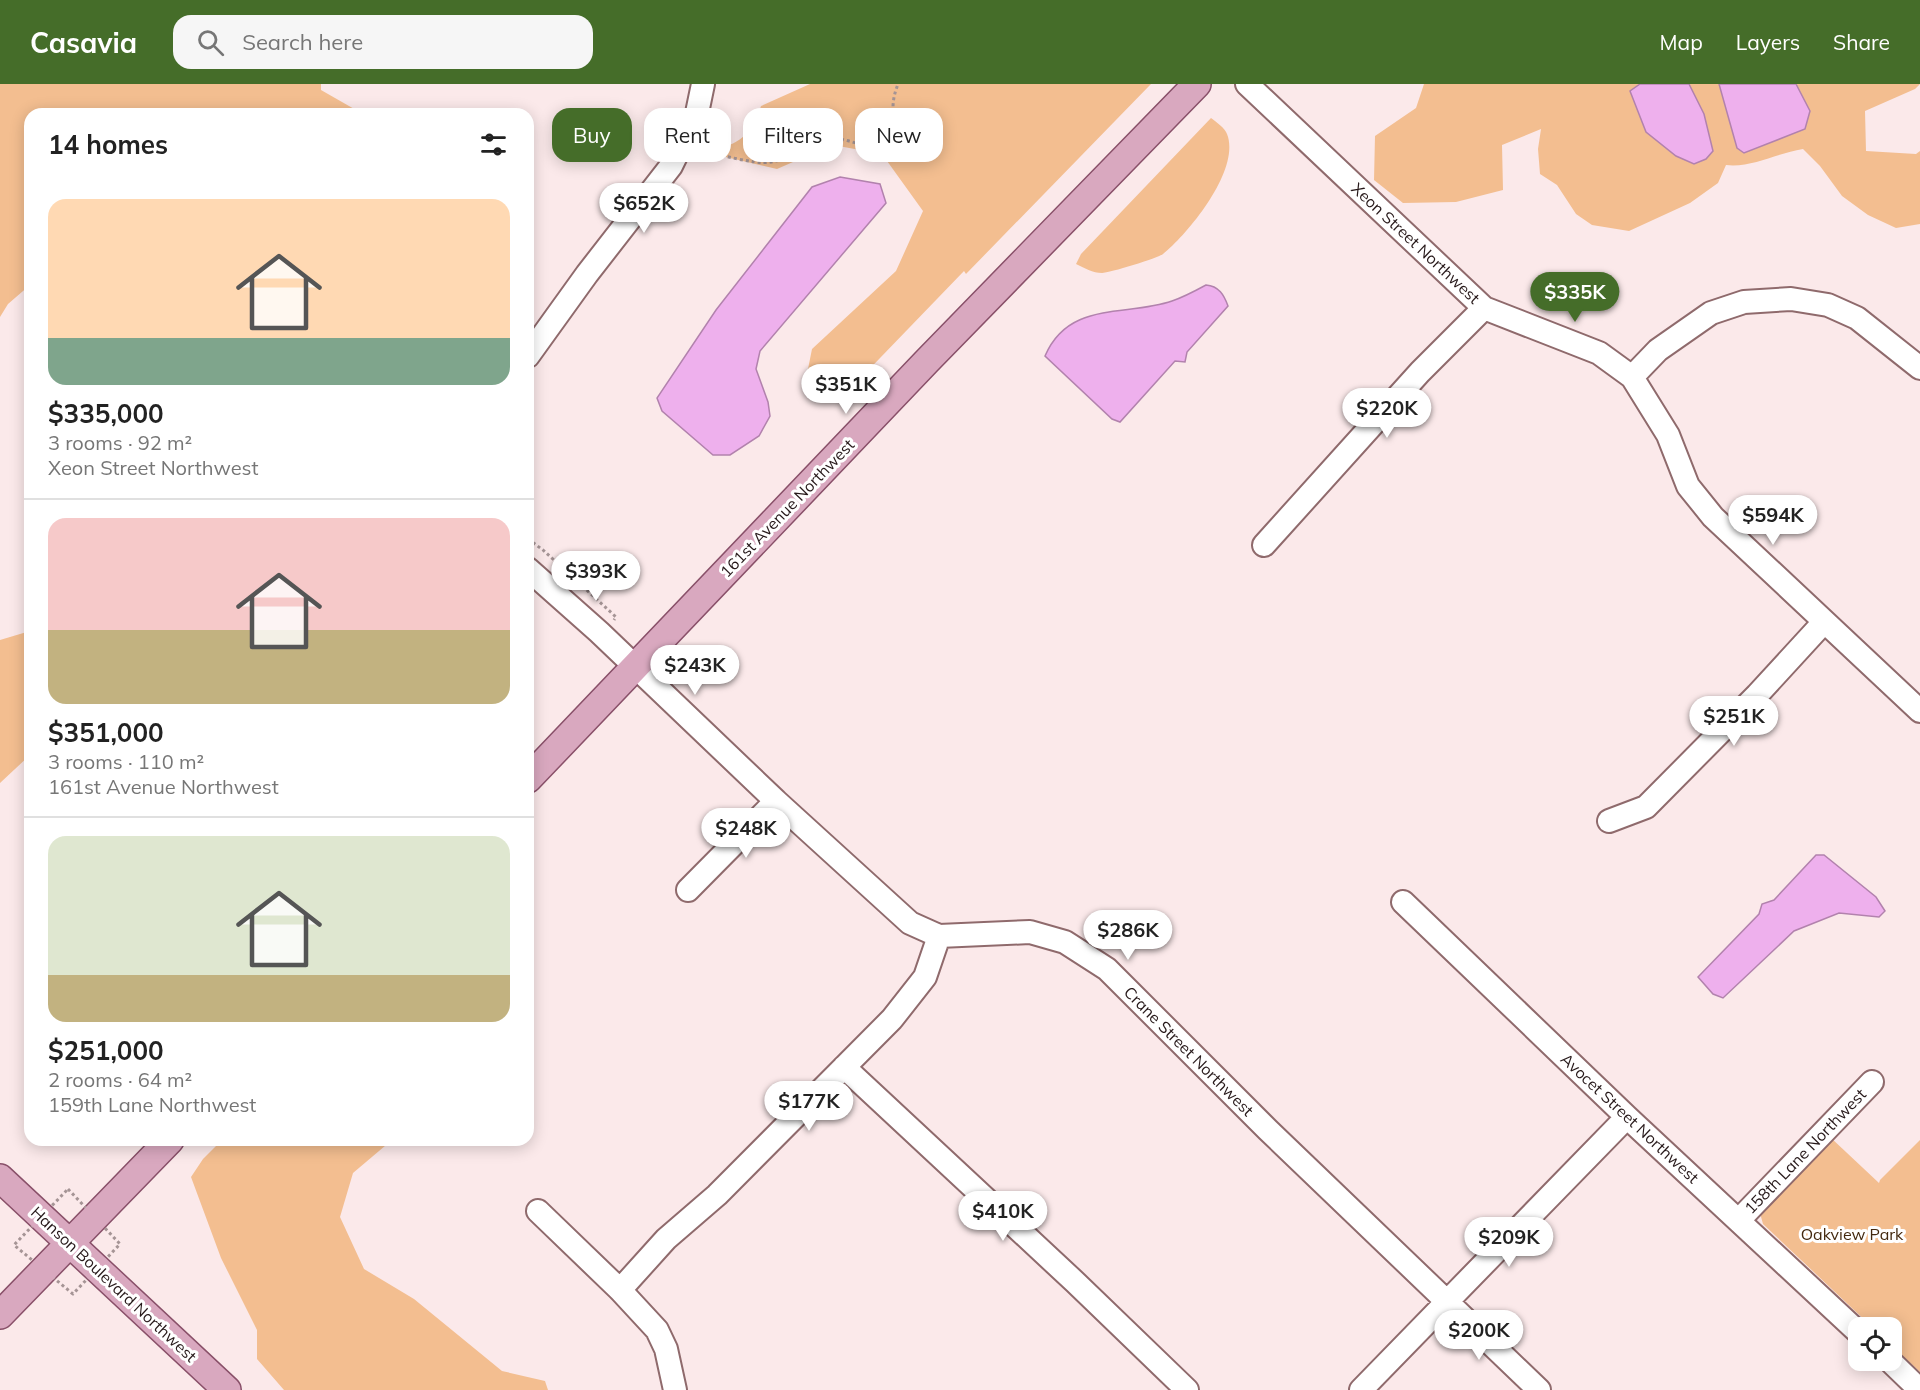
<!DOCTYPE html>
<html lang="en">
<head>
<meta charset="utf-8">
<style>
  :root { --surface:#fff; --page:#f6f6f6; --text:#222; --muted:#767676; --line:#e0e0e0; --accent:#456d29 }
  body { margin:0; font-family:Mulish,sans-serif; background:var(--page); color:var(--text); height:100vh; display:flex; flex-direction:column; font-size:22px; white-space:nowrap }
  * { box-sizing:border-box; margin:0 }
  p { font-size:20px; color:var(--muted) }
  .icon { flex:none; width:33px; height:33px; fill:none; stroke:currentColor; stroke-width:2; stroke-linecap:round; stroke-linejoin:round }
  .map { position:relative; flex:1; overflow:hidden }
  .panel { position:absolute; left:24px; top:24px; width:510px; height:1038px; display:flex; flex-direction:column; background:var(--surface); border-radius:18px; box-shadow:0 3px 15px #0003 }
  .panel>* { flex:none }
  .banner { position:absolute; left:552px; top:24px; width:570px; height:54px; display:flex; gap:12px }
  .controls { position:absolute; left:1848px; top:1233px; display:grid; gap:12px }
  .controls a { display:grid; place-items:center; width:54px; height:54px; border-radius:12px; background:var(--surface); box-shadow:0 3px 15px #0003; font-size:30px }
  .price { position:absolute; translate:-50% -51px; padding:0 14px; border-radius:21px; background:#fff; color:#222; font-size:20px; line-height:39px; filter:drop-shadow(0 2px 3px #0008) }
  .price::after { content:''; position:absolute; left:50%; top:36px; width:18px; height:14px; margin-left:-9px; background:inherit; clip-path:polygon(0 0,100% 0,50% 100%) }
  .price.selected { background:var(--accent); color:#fff }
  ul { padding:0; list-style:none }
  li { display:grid; align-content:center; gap:12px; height:318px; padding:0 24px }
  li+li { border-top:2px solid var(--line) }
  li span { display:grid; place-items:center; height:186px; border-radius:18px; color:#555 }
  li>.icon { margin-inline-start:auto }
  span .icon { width:108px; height:108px; fill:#fffc; stroke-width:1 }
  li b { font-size:26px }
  h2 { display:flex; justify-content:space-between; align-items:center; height:72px; padding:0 24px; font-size:26px }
  .tag { padding:0 21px; border-radius:18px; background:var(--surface); box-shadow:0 3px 15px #0003; font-size:21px; line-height:54px }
  .tag.selected { background:var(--accent); color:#fff }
  header { display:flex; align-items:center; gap:36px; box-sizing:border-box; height:84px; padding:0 30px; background:var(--accent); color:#fff }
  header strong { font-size:28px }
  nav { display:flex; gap:33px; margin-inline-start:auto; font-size:21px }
  .search { width:420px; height:54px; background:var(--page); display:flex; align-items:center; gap:15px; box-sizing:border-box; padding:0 21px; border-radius:18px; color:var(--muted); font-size:22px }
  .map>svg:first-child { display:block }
  .green { fill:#f3be90 }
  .water { fill:#eeb0ed; stroke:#b282ad; stroke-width:1.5 }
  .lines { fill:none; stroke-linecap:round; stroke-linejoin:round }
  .minor-casing { stroke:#8f6a6c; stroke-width:26 }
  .major-casing { stroke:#895069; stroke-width:30 }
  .path { stroke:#a59495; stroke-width:3; stroke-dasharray:3 3; stroke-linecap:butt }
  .minor { stroke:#fff; stroke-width:22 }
  .major { stroke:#d9a8bf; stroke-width:27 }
  .labels { text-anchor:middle; stroke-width:6; stroke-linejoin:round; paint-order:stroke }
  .street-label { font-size:16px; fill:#261819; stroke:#fff }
  .park-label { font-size:16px; fill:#43290f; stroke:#fff }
</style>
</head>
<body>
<header>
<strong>Casavia</strong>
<div class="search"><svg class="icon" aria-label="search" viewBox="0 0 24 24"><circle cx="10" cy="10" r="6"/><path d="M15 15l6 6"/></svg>Search here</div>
<nav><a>Map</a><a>Layers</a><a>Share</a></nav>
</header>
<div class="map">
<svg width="1920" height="1306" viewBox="0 0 1920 1306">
  <rect width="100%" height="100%" fill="#fbe9ea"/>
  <path class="green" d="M0,0H321V6L363,30H30V201L8,220L0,233Z
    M810,0H1151L966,190L964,187L853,302L824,309L806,295L812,265L896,187L923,127L882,70L822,59L808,61L793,78L777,85L696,66L697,62C731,69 751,54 761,22Z
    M1424,0H1920L1915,5L1865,27L1866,67L1916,70L1920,67V140L1896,144L1868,131L1842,112L1820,82L1803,65C1777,69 1752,84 1726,81L1718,99L1690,119L1629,147L1592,141L1576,130L1557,101L1540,90L1538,65L1541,45L1502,61L1503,106L1456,118L1403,119L1374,96L1375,52L1416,24Z
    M1211,34C1216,38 1225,44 1227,50C1241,85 1189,149 1163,170C1158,174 1109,189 1102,189C1093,189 1084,184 1076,180L1081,170Z
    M30,547V671L0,699V556Z
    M1830,1053L1879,1099L1880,1096L1920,1056V1288L1892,1262V1244L1872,1243L1763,1140L1760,1129Z
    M222,1056H392L353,1089L340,1133L364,1185L414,1215L502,1287L545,1297L548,1306H284L257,1275V1246L221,1174L191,1093L203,1075Z"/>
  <path class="water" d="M1640,0H1689L1704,30L1713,67L1706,75L1694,80L1676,72L1646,48L1630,7Z
    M1719,0H1796L1810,27L1805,45L1744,69L1737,64Z
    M840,93L880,100L886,119L760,267L756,285L768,318L770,332L759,352L730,371H713L662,327L657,314L716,226L812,103Z
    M1206,201C1219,202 1224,211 1228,222L1187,268L1185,278L1175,277L1120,338L1112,335L1045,272C1069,216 1126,233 1172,217C1184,213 1195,207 1206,201Z
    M1816,771H1824L1876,813L1885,827L1879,833L1839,829L1794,847L1723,914L1713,910L1698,893L1759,830L1762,820L1774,816Z"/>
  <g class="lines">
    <g class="minor-casing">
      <path id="minor" d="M1247,0L1484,224L1599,269L1632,293L1658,266L1711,229L1744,218L1791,215L1828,221L1857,234L1920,284
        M528,272L587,190L671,82L697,29L703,0
        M1632,293L1668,351L1688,402L1713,433L1920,627
        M1264,461L1420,288L1484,224
        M528,485L599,548L776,717L910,839L939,852L1030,848L1065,858L1107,885L1268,1046L1539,1306
        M1609,737L1646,723L1757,611L1824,538
        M688,806L776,717
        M1403,818L1627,1033L1858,1248
        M844,983L1075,1198L1187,1306
        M538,1127L620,1206L657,1246L666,1265L675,1306
        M1739,1136L1872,998
        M620,1206L666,1155L717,1111L892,935L925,893L939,852
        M1889,1276L1920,1306
        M1361,1306L1627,1033"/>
    </g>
    <g class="major-casing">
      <path id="major" d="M528,695L927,277L1197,0
        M0,1094L227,1306
        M0,1231L170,1056"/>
    </g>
    <path class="path" d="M699,65C717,70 754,81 771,78C786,76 790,67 802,60C825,46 855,59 878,66C901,58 893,41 893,24C893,15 895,8 898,0
      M528,455L543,466L616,533L614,536
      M68,1105L120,1160L73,1210L14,1161Z"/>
    <use href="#minor" class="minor"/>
    <use href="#major" class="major"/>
  </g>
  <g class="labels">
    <g class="street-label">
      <text transform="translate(1416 159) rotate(43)" y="6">Xeon Street Northwest</text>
      <text transform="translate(787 424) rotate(-46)" y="6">161st Avenue Northwest</text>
      <text transform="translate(1189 967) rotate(45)" y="6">Crane Street Northwest</text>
      <text transform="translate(1630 1034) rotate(43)" y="6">Avocet Street Northwest</text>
      <text transform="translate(1805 1067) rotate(-46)" y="6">158th Lane Northwest</text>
      <text transform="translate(114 1200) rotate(43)" y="6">Hanson Boulevard Northwest</text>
    </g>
    <g class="park-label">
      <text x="1852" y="1156">Oakview Park</text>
    </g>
  </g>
</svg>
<div class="controls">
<a><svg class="icon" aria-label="locate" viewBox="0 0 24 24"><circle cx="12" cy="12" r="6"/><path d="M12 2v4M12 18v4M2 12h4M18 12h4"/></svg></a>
</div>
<b class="price" style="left:644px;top:150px">$652K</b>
<b class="price selected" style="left:1575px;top:239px">$335K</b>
<b class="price" style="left:846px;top:331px">$351K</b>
<b class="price" style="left:1387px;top:355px">$220K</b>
<b class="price" style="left:1773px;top:462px">$594K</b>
<b class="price" style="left:596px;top:518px">$393K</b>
<b class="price" style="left:695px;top:612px">$243K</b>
<b class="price" style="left:1734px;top:663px">$251K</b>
<b class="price" style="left:746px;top:775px">$248K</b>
<b class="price" style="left:1128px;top:877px">$286K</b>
<b class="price" style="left:809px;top:1048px">$177K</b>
<b class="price" style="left:1003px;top:1158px">$410K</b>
<b class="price" style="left:1509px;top:1184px">$209K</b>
<b class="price" style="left:1479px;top:1277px">$200K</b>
<div class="banner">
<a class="tag selected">Buy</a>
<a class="tag">Rent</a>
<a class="tag">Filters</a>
<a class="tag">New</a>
</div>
<section class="panel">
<h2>14 homes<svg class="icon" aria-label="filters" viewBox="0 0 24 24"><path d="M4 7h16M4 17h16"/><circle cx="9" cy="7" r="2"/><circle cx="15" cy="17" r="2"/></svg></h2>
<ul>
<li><span style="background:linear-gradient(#ffd9b3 75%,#7fa58c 0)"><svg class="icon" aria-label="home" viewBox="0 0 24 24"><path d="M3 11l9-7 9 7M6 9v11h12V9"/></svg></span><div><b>$335,000</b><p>3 rooms · 92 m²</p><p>Xeon Street Northwest</p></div></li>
<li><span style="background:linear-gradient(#f6c9c9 60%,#c2b280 0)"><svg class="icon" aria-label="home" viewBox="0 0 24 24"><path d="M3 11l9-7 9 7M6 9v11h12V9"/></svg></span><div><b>$351,000</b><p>3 rooms · 110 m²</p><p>161st Avenue Northwest</p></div></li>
<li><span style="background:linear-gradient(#dfe7d0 75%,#c2b280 0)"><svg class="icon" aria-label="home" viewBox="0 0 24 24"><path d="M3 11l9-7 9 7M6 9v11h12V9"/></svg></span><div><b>$251,000</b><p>2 rooms · 64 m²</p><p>159th Lane Northwest</p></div></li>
</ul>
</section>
</div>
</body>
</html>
